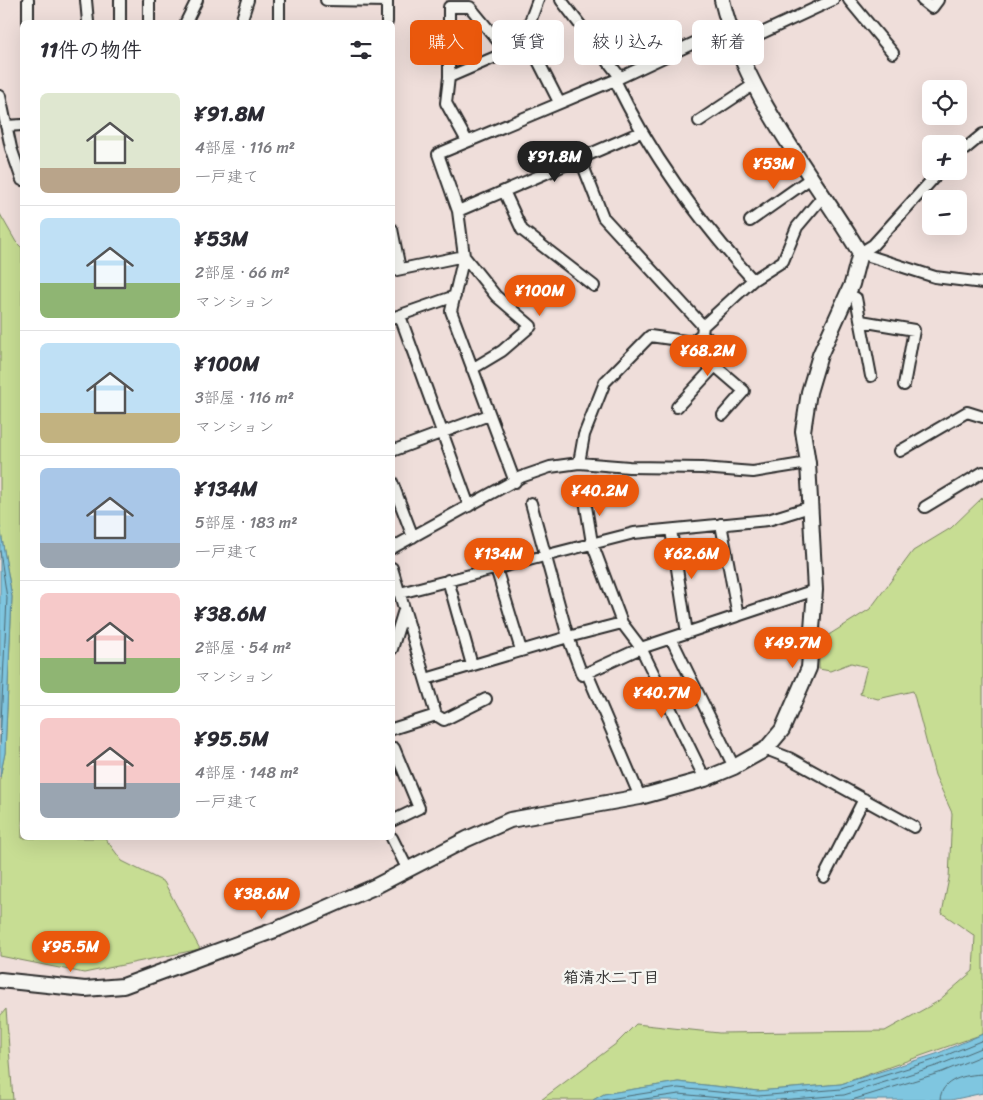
<!DOCTYPE html>
<html lang="ja">
<head>
<meta charset="utf-8">
<style>
  :root { --surface:#fff; --page:#f2f2f3; --text:#2b2b33; --muted:#7c7c81; --line:#e1e1e2; --accent:#ea580c }
  body { margin:0; font-family:Sriracha,"Klee One",sans-serif; background:var(--page); color:var(--text); height:100vh; display:flex; flex-direction:column; font-size:19px; white-space:nowrap }
  * { box-sizing:border-box; margin:0 }
  p { font-size:16px; color:var(--muted) }
  .icon { flex:none; width:28px; height:28px; fill:none; stroke:currentColor; stroke-width:2; stroke-linecap:round; stroke-linejoin:round }
  .map { position:relative; flex:1; overflow:hidden }
  .sheet { position:absolute; left:20px; top:20px; width:375px; height:820px; display:flex; flex-direction:column; background:var(--surface); border-radius:8px; box-shadow:0 5px 20px #0002 }
  .sheet>* { flex:none }
  .top-card { position:absolute; left:410px; top:20px; width:475px; height:45px; display:flex; gap:10px }
  .tools { position:absolute; left:922px; top:80px; display:grid; gap:10px }
  .tools a { display:grid; place-items:center; width:45px; height:45px; border-radius:8px; background:var(--surface); box-shadow:0 5px 20px #0002; font-size:25px }
  .price { position:absolute; translate:-50% -42px; padding:0 11px; border-radius:18px; background:var(--accent); color:#fff; font-size:16px; line-height:32px; filter:drop-shadow(0 1px 2px #0008) }
  .price::after { content:''; position:absolute; left:50%; top:30px; width:15px; height:11px; margin-left:-8px; background:inherit; clip-path:polygon(0 0,100% 0,50% 100%) }
  .price.active { background:#222; color:#fff }
  ul { padding:0; list-style:none }
  li { display:flex; align-items:center; gap:15px; height:125px; padding:0 20px }
  li+li { border-top:1px solid var(--line) }
  li span { display:grid; place-items:center; flex:none; width:140px; height:100px; border-radius:8px; color:#555 }
  li>.icon { margin-inline-start:auto }
  span .icon { width:60px; height:60px; fill:#fffc; stroke-width:1 }
  li b { font-size:21px }
  h2 { display:flex; justify-content:space-between; align-items:center; height:60px; padding:0 20px; font-size:21px }
  .chip { padding:0 18px; border-radius:8px; background:var(--surface); box-shadow:0 5px 20px #0002; font-size:18px; line-height:45px }
  .chip.active { background:var(--accent); color:#fff }
  .map>svg:first-child { display:block }
  .green { fill:#c7dd93; stroke:#79845f }
  .water { fill:#7fc6e0; stroke:#5d8898 }
  .lines { fill:none; stroke-linecap:round; stroke-linejoin:round }
  .shore { stroke:#4d6973; stroke-width:1 }
  .street-casing { stroke:#2b2b2b; stroke-width:14 }
  .secondary-casing { stroke:#2b2b2b; stroke-width:18 }
  .street { stroke:#f6f6f2; stroke-width:10 }
  .secondary { stroke:#f6f6f2; stroke-width:14 }
  .labels { text-anchor:middle; stroke-width:5; stroke-linejoin:round; paint-order:stroke }
  .neighbourhood-label { font-size:16px; font-weight:bold; fill:#2b2b2b; stroke:#f6f6f2 }
</style>
</head>
<body>
<div class="map">
<svg width="983" height="1100" viewBox="0 0 983 1100">
  <rect width="100%" height="100%" fill="#efdeda"/>
  <filter id="ink" filterUnits="userSpaceOnUse"><feTurbulence type="fractalNoise" baseFrequency=".02" numOctaves="2"/><feDisplacementMap in="SourceGraphic" scale="10" xChannelSelector="R" yChannelSelector="G"/><feConvolveMatrix kernelMatrix="1 2 1 2 8 2 1 2 1" color-interpolation-filters="sRGB"/></filter>
  <g filter="url(#ink)">
    <path class="green" d="M0,214L16,242L22,248V838H105L122,861L164,882L200,949L84,973L0,956V777L5,753L12,597L0,527Z
      M983,497V1034L841,1084L758,1091L678,1082L604,1094L593,1100H541L617,1043L636,1024L719,1033L885,1031L937,1002L973,971L975,936L942,913L949,878L952,813L935,775L913,691L878,699L860,694L867,667L851,663L830,671L819,669V641L870,609L913,551L951,528Z
      M6,1009L13,1100H0V1016Z"/>
    <path class="water" d="M0,527L12,597L5,753L0,777Z
      M983,1034V1093L951,1100H593L604,1094L678,1082L758,1091L841,1084L936,1054Z"/>
    <g class="lines">
      <path class="shore" d="M0,551L7,598L0,743
        M603,1100L678,1088L758,1096L841,1089L937,1059L983,1040
        M638,1100L679,1094L740,1100
        M780,1100L844,1095L939,1065L983,1047
        M852,1100L942,1072L983,1055
        M940,1100C941,1079 965,1075 983,1074"/>
      <g class="street-casing">
        <path id="street" d="M86,0L88,22
          M279,0V22
          M326,0L387,1
          M538,0L525,35L559,102
          M561,0L620,77
          M849,0L893,53
          M922,0L932,8L938,0
          M28,22V0
          M120,22V0
          M149,22V0
          M186,22L197,0
          M241,22L248,0
          M387,22V0
          M736,45L833,0
          M449,77L507,52L470,7H449V77L446,103L467,141
          M615,80C648,151 700,222 753,280
          M0,96L11,148L22,180
          M699,121L753,85
          M6,126L22,125
          M959,154L983,134
          M580,158L603,217L703,326
          M504,191L522,230L594,286
          M458,211L641,132
          M750,221L811,178
          M392,229L400,269
          M860,253L935,277L983,283
          M860,253L873,245L940,171
          M464,256L496,296L531,326L502,351L472,369
          M392,271L464,256
          M847,294L856,298L871,376
          M400,316L469,506
          M392,318L455,296
          M861,321L914,330L904,385
          M702,334L723,349L715,366L744,391L723,415
          M677,407L715,366
          M392,451L489,415
          M900,451L967,412L983,417
          M579,463L584,435L605,382L650,336L692,342L702,334L703,326L753,280L783,261L797,227L824,195
          M392,482L413,537
          M515,482L451,311L464,256L458,211L438,154L615,80L728,27
          M584,494L592,543L622,623
          M531,503L568,637L622,623L641,648L705,779
          M925,507L983,472
          M721,524L738,616
          M671,530L687,633
          M392,548L521,477L550,467L579,463L629,467L702,468L753,472L808,463
          M392,568L436,715L392,729
          M496,568L521,650
          M448,580L472,665
          M400,593L634,533L768,520L810,507
          M671,638L734,767
          M392,649L404,610
          M587,673L640,797
          M426,679L568,637L582,675L641,648L815,590
          M436,715L444,720L486,699
          M766,749L789,758L914,827
          M392,821L419,808L394,748
          M392,838L408,870
          M824,877L864,799"/>
      </g>
      <g class="secondary-casing">
        <path id="secondary" d="M0,980L85,989L123,986L275,930L374,887L467,839L510,820L640,797L705,779L734,767L766,749L782,730L809,668L815,590L808,463L803,431L809,392L820,355L852,284L860,253C810,170 745,96 722,0"/>
      </g>
      <use href="#street" class="street"/>
      <use href="#secondary" class="secondary"/>
    </g>
  </g>
  <g class="labels">
    <g class="neighbourhood-label">
      <text x="611" y="983">箱清水二丁目</text>
    </g>
  </g>
</svg>
<div class="tools">
<a><svg class="icon" aria-label="locate" viewBox="0 0 24 24"><circle cx="12" cy="12" r="6"/><path d="M12 2v4M12 18v4M2 12h4M18 12h4"/></svg></a>
<a>+</a>
<a>−</a>
</div>
<b class="price active" style="left:555px;top:183px">¥91.8M</b>
<b class="price" style="left:774px;top:190px">¥53M</b>
<b class="price" style="left:540px;top:317px">¥100M</b>
<b class="price" style="left:708px;top:377px">¥68.2M</b>
<b class="price" style="left:600px;top:517px">¥40.2M</b>
<b class="price" style="left:499px;top:580px">¥134M</b>
<b class="price" style="left:692px;top:580px">¥62.6M</b>
<b class="price" style="left:793px;top:669px">¥49.7M</b>
<b class="price" style="left:662px;top:719px">¥40.7M</b>
<b class="price" style="left:262px;top:920px">¥38.6M</b>
<b class="price" style="left:71px;top:973px">¥95.5M</b>
<div class="top-card">
<a class="chip active">購入</a>
<a class="chip">賃貸</a>
<a class="chip">絞り込み</a>
<a class="chip">新着</a>
</div>
<section class="sheet">
<h2>11件の物件<svg class="icon" aria-label="filters" viewBox="0 0 24 24"><path d="M4 7h16M4 17h16"/><circle cx="9" cy="7" r="2"/><circle cx="15" cy="17" r="2"/></svg></h2>
<ul>
<li><span style="background:linear-gradient(#dfe7d0 75%,#b9a48a 0)"><svg class="icon" aria-label="home" viewBox="0 0 24 24"><path d="M3 11l9-7 9 7M6 9v11h12V9"/></svg></span><div><b>¥91.8M</b><p>4部屋 · 116 m²</p><p>一戸建て</p></div></li>
<li><span style="background:linear-gradient(#bfe0f5 65%,#8fb573 0)"><svg class="icon" aria-label="home" viewBox="0 0 24 24"><path d="M3 11l9-7 9 7M6 9v11h12V9"/></svg></span><div><b>¥53M</b><p>2部屋 · 66 m²</p><p>マンション</p></div></li>
<li><span style="background:linear-gradient(#bfe0f5 70%,#c2b280 0)"><svg class="icon" aria-label="home" viewBox="0 0 24 24"><path d="M3 11l9-7 9 7M6 9v11h12V9"/></svg></span><div><b>¥100M</b><p>3部屋 · 116 m²</p><p>マンション</p></div></li>
<li><span style="background:linear-gradient(#a9c7e8 75%,#9aa5b1 0)"><svg class="icon" aria-label="home" viewBox="0 0 24 24"><path d="M3 11l9-7 9 7M6 9v11h12V9"/></svg></span><div><b>¥134M</b><p>5部屋 · 183 m²</p><p>一戸建て</p></div></li>
<li><span style="background:linear-gradient(#f6c9c9 65%,#8fb573 0)"><svg class="icon" aria-label="home" viewBox="0 0 24 24"><path d="M3 11l9-7 9 7M6 9v11h12V9"/></svg></span><div><b>¥38.6M</b><p>2部屋 · 54 m²</p><p>マンション</p></div></li>
<li><span style="background:linear-gradient(#f6c9c9 65%,#9aa5b1 0)"><svg class="icon" aria-label="home" viewBox="0 0 24 24"><path d="M3 11l9-7 9 7M6 9v11h12V9"/></svg></span><div><b>¥95.5M</b><p>4部屋 · 148 m²</p><p>一戸建て</p></div></li>
</ul>
</section>
</div>
</body>
</html>
